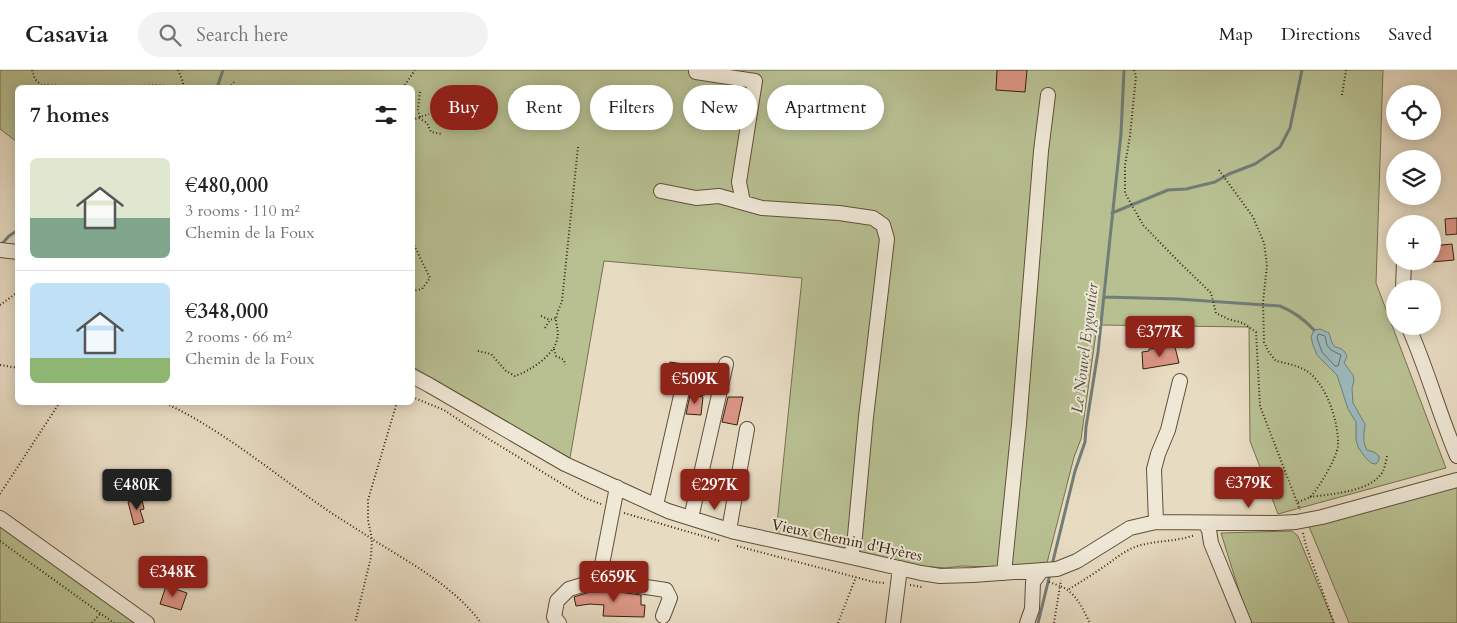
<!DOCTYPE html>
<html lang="en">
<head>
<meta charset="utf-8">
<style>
  :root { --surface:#fff; --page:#f2f2f2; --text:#202124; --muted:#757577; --line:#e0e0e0; --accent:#8f2418 }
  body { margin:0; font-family:Cardo,serif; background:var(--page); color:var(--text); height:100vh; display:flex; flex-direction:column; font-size:19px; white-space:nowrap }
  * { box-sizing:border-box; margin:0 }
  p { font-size:16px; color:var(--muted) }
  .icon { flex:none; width:28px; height:28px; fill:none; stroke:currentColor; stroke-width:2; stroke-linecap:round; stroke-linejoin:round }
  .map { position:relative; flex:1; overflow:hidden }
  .side { position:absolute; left:15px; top:15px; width:400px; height:320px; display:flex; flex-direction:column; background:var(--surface); border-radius:8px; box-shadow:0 2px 12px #0003 }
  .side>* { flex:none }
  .guide { position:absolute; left:430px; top:15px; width:475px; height:45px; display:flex; gap:10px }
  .controls { position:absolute; left:1386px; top:15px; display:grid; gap:10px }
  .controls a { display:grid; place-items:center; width:55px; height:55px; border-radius:50%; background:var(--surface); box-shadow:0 2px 12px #0003; font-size:25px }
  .price { position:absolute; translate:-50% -42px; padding:0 11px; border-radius:5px; background:var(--accent); color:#fff; font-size:16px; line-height:32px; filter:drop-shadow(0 1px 2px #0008) }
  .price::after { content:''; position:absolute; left:50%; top:30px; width:15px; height:11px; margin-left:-8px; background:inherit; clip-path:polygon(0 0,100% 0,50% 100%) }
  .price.selected { background:#222; color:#fff }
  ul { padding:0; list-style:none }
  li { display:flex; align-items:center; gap:15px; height:125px; padding:0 15px }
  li+li { border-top:1px solid var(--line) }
  li span { display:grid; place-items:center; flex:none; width:140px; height:100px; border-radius:8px; color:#555 }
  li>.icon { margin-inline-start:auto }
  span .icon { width:60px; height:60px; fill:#fffc; stroke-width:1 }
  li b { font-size:21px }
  h2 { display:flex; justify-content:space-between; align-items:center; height:60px; padding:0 15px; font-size:21px }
  .pill { padding:0 18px; border-radius:22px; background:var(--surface); box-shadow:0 2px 12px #0003; font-size:18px; line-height:45px }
  .pill.selected { background:var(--accent); color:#fff }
  header { display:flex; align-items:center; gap:30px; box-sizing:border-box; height:70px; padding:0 25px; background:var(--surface); border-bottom:1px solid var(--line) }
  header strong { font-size:24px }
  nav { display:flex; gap:28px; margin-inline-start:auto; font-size:18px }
  .search { width:350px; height:45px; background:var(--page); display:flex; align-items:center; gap:12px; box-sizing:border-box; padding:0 18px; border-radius:28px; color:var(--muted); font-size:19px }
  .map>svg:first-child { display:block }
  .green { fill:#b8c092; stroke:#767150 }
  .water { fill:#9bb9bd; stroke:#717d77 }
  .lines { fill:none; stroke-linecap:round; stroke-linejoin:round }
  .shore { stroke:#676e65; stroke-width:1 }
  .stream { stroke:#717d77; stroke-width:3 }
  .building { fill:#da9584; stroke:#33220d }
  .minor-casing { stroke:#60503a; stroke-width:16 }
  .path { stroke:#33220d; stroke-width:2; stroke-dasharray:1 2.5; stroke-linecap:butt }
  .minor { stroke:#efe8d7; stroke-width:14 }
  .labels { text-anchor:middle; stroke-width:4; stroke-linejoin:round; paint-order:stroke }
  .street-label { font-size:15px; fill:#33220d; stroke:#efe8d7 }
  .water-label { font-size:16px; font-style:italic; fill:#524f42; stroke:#efe8d7 }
</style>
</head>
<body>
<header>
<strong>Casavia</strong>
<div class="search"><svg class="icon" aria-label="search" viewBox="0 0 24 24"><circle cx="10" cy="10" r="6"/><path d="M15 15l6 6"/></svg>Search here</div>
<nav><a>Map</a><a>Directions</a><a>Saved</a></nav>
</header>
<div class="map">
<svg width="1457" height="553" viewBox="0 0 1457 553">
  <rect width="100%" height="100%" fill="#e7dbc2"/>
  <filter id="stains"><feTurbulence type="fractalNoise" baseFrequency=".004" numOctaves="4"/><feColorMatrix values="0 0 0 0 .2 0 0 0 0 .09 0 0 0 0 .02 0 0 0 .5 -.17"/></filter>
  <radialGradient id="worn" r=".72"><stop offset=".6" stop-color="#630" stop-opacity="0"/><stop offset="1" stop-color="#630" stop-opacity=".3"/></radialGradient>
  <path class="green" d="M0,0H1383L1376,213L1446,398L1278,444L1250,371L1249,257L1101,255L1096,263L1081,369L1074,387L1047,493L992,497L961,496L946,498L920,496L776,464L802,208L604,191L570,388L413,297L412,18H18L17,72L0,59Z
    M1457,417V553H1349L1308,454L1335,450Z
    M0,454L139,553H0Z
    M1292,461L1298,466L1334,553H1249L1221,463Z"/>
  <path class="water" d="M1320,259L1329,263L1332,273L1335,277C1341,278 1345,280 1347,287L1344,293L1353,305L1354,311L1352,318L1353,333L1365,354C1364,364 1362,371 1367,380L1374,382L1379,386V390L1376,394L1371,393L1365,387L1358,377L1356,370V352L1348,339L1337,305L1317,285L1313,275L1311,267L1314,260Z"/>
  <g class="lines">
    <path class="shore" d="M1319,264L1325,266L1327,275L1331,280L1341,285L1338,296H1335L1322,282L1317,268Z"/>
    <path class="stream" d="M216,18L218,15L223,0
      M1112,143L1168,120L1186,119L1215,112L1229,104L1255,94L1280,77L1290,58L1302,0
      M0,176L9,166L18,160
      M1104,227L1178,229L1280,236C1292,241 1305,250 1314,260
      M1052,495L1075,401L1085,372L1086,357L1098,282L1121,64L1124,0
      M1038,553L1050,504"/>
  </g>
  <path class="building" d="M997,0H1027L1025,22L996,20Z
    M1457,148V164L1446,165L1445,149Z
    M1452,174L1454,190L1432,192V176Z
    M1166,264L1189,267L1188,278L1168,275Z
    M1175,277L1179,293L1143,299L1142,282L1149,281V279Z
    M670,292L690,295L688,307L683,308L668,306Z
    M690,325L703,327L701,345L686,344Z
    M728,327H743L737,355L722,352Z
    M142,429L144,439L140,440L144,452L134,455L128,432Z
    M166,516L187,523L181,540L160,534Z
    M593,521L619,522L641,525V535H645L644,547L603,546L604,535L590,534L576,536L574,527Z"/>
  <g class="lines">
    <g class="minor-casing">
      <path id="minor" d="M696,2L755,11L739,112L743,132
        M661,121L696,128L719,126L762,138L839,143L873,148L883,155L887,169L866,347L855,466L851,487
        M0,180L18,182
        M1403,219L1404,191
        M1408,256C1427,298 1439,344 1457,386
        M412,306L429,315L565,394L668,441L735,462L851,487L921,503L940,506L973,505L1057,499L1077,491L1130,458L1156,452L1275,453L1296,452L1322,447L1457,410
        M656,435L683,317L692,315L702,318
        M0,448L147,553
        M691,448L726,294
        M1156,452L1154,399L1158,384L1168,360L1180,311
        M1205,453L1209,460L1211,473L1244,553
        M729,460L747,359
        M1004,503L1019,354L1041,81L1048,25
        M599,510L666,520L670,528L663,546
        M559,553L554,547L557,531L569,519L599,510L617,417
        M893,553L900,498
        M1027,553L1032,539L1033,512L1042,500"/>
    </g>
    <path class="path" d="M32,0L35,9L41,15L111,18
      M178,0L183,12V18
      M1134,0L1136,6L1130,66L1125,95V123L1143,155L1180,193L1211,223L1216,243L1228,249L1243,253L1256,262L1260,336L1300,440
      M128,18C143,16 161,13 175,18
      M229,18L234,12
      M403,18L415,0
      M1342,25L1346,0
      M420,47L418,40L420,21
      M419,48L427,53L431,62L442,64
      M412,50L429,44
      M1219,100L1253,147L1264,173L1267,195L1263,232L1264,272L1268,281L1276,291C1289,294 1302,296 1312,305C1328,320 1339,354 1338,376C1337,387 1319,418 1311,426C1308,429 1301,430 1297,433
      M412,169L415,177L412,178
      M412,221L422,219L430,208L415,177
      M0,235L18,222
      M541,246L550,250
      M545,258L550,250L556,248
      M554,279L556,286L564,290L565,295
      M478,281L491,284L506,301L515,306C530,301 553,286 557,270C559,263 557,258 556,251C556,244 560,237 562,231L578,77
      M0,295L18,298
      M412,327L444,340L471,358L585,428L601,434
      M163,332C219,358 267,398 317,433C335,446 354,457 372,469L371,487L355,553
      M397,332L368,430V450L372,469C410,493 454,516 481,553
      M0,424L60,332
      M1310,427C1331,424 1372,422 1383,401C1385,397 1386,391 1387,386
      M624,443L720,471
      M1303,463L1306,476L1334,553
      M0,471L114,553
      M737,476L874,512L885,513
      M1049,512L1060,516L1061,510
      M910,515L922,517
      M1069,519C1081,512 1093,504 1105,496C1115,489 1125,480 1138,476C1157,470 1176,472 1195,465
      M92,553L100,544
      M838,553L856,507
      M1054,553L1060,516C1077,523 1082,538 1090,553"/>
    <use href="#minor" class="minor"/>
  </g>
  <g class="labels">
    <g class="street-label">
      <text transform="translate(847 470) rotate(12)" y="5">Vieux Chemin d'Hyères</text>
    </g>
    <g class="water-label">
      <text transform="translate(1084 278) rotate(-83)" y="6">Le Nouvel Eygoutier</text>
    </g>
  </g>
  <rect width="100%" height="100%" filter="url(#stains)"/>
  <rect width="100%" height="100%" fill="url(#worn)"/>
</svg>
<div class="controls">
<a><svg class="icon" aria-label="locate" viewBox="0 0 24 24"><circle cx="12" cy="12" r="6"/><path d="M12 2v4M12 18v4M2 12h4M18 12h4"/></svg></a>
<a><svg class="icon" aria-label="layers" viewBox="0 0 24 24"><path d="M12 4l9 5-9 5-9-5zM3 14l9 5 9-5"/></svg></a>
<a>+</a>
<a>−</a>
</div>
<b class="price" style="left:1160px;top:288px">€377K</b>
<b class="price" style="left:695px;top:335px">€509K</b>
<b class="price" style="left:1249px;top:439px">€379K</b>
<b class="price selected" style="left:137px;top:441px">€480K</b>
<b class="price" style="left:715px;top:441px">€297K</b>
<b class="price" style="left:173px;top:528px">€348K</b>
<b class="price" style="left:614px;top:533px">€659K</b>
<div class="guide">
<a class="pill selected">Buy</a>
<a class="pill">Rent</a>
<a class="pill">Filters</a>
<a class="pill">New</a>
<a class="pill">Apartment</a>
</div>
<section class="side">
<h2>7 homes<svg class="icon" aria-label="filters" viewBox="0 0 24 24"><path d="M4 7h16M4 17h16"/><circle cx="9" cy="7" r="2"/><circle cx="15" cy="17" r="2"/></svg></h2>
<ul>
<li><span style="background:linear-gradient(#dfe7d0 60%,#7fa58c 0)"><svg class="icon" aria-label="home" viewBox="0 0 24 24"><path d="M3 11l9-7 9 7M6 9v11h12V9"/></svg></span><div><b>€480,000</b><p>3 rooms · 110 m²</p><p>Chemin de la Foux</p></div></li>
<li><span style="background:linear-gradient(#bfe0f5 75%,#8fb573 0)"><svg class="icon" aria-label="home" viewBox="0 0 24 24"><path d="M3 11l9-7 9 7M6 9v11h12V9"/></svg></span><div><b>€348,000</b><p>2 rooms · 66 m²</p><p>Chemin de la Foux</p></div></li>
</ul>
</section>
</div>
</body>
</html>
